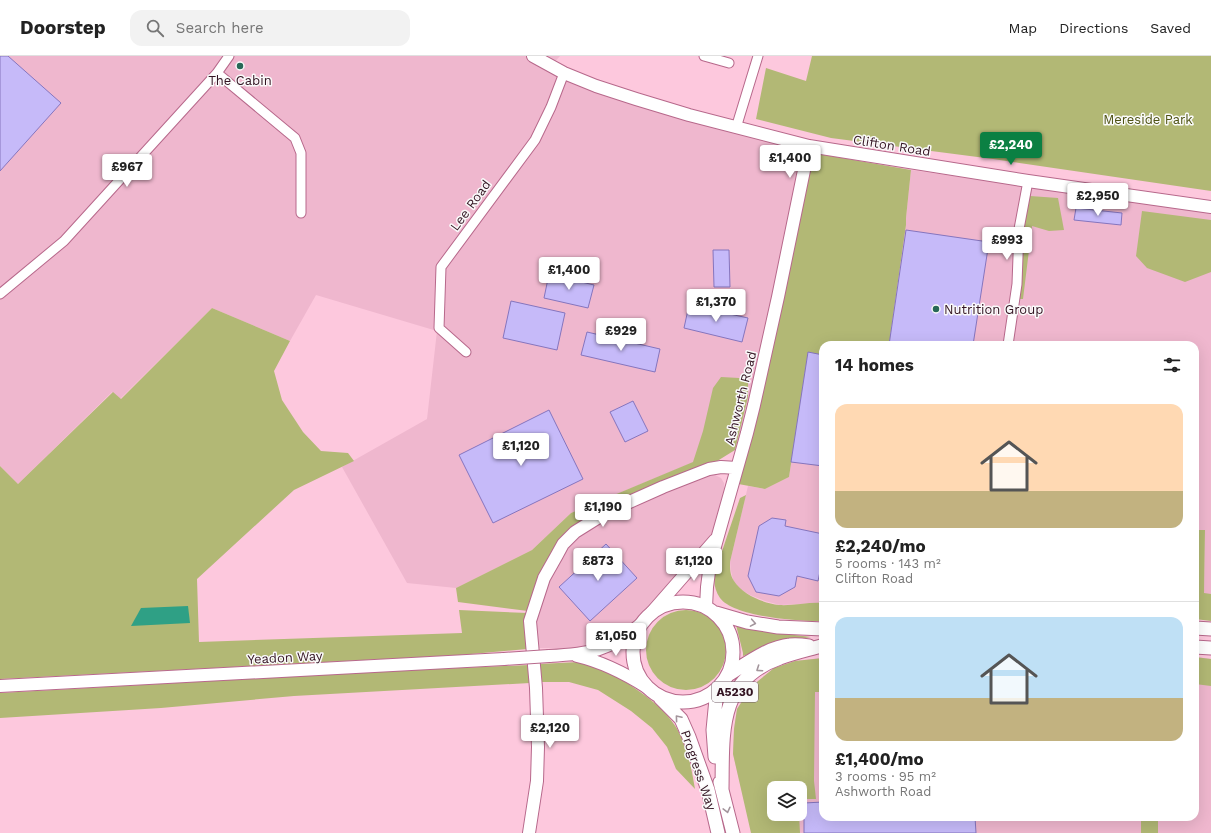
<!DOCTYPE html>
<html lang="en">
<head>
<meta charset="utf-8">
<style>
  :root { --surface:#fff; --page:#f2f2f2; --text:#222; --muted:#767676; --line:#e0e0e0; --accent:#0b8043 }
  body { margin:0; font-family:"Work Sans",sans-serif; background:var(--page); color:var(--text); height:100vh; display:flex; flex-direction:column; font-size:15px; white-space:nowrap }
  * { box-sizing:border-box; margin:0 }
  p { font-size:13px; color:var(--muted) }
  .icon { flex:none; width:22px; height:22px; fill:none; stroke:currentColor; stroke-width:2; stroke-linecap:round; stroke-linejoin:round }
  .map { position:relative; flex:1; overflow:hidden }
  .sheet { position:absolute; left:819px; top:285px; width:380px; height:480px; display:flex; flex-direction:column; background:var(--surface); border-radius:12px; box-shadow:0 4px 16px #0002 }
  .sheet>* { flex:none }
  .controls { position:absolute; left:767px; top:725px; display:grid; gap:8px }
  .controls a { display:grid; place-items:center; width:40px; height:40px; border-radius:8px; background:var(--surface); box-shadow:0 4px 16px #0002; font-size:20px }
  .price { position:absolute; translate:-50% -34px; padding:0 9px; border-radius:4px; background:#fff; color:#222; font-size:13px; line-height:26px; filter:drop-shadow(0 1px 2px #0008) }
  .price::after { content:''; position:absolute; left:50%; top:24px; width:12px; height:9px; margin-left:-6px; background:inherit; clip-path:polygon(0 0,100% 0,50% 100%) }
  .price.on { background:var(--accent); color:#fff }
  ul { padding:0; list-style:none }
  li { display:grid; align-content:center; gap:8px; height:212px; padding:0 16px }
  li+li { border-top:1px solid var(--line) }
  li span { display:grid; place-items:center; height:124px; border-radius:12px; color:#555 }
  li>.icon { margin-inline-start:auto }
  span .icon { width:72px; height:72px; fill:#fffc; stroke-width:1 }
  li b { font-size:17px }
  h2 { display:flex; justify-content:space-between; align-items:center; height:48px; padding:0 16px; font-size:17px }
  header { display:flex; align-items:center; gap:24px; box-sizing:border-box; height:56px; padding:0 20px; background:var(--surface); border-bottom:1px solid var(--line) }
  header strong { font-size:19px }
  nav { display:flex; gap:22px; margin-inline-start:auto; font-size:14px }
  .search { width:280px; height:36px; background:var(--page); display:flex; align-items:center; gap:10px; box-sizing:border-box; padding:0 14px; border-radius:12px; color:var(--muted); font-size:15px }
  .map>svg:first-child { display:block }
  .built { fill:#efb7ce; fill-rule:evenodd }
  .green { fill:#b2b875 }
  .water { fill:#2fa085 }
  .building { fill:#c6baf9; stroke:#8575be }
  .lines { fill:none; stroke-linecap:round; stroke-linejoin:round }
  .street-casing { stroke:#b7688b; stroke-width:11 }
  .secondary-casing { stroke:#b7688b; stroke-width:14 }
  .primary-casing { stroke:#b7688b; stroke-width:15 }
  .street { stroke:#fff; stroke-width:9 }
  .secondary { stroke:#fff; stroke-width:12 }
  .primary { stroke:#fff; stroke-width:13 }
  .secondary-bridge-casing { stroke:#b7688b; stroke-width:14; stroke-linecap:butt }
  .secondary-bridge { stroke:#fff; stroke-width:12 }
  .oneway { stroke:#a3959c }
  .poi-dot { fill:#276857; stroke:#fafafa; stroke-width:1.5 }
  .labels { text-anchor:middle; stroke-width:3; stroke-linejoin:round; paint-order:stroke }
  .shield { fill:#fafafa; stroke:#6f5963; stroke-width:1 }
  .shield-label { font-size:12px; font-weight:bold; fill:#331422 }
  .poi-label { font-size:13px; fill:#331422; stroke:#fafafa }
  .park-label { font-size:13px; fill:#4e5213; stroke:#fafafa }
  .street-label { font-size:13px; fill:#331422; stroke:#fafafa }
</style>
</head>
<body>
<header>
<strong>Doorstep</strong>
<div class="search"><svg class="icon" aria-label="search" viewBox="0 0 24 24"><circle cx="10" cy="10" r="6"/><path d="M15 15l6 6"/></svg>Search here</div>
<nav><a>Map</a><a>Directions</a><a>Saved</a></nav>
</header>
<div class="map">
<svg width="1211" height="777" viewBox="0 0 1211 777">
  <rect width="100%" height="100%" fill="#fdc8dd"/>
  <path class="built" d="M0,0H560L551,10L564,17L809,90L745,385L571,457L532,494L456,532L407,527L342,411L427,363L437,275L316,239L290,285L212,252L120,343L112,336L18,428L0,410Z
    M911,114L1030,131L1211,156V538H1204L1205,475L1195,474V289H889L906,169V162Z
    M808,296L823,299V547L780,549L765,545L750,539L740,533L733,524L731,515L730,506L748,430L765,433L789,421Z
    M709,416L721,422L724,427V433L714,473L710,481L637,563L625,574L609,585L584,592H537L534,567L544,531L565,492L593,467Z
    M1195,601L1211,603V777H752L733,698L734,673L737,653L752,630L774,612L795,605L823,602V761H1195ZM774,732H800V758H774Z"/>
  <path class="green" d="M812,0H1211V135L993,103L831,82L756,63L766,12L806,25Z
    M808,96L911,114L906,162V169L889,289H823V299L808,297L789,421L765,433L733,427Z
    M1030,140L1058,142L1064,174L1049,175L1032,170L1023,243H1018L1025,155Z
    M1142,155L1211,164V216L1185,226L1147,212L1136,200Z
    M212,252L290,285L274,315L282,344L303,376L321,395L348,397L354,405L294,434L197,523L199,586L462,577L459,554L528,557L527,593L460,599L0,623V410L18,428L113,336L121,343Z
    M721,321L739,322L748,327V341L735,394L714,407L573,475L528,555L458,546L456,532L532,494L571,457L693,406L703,375L713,332Z
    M746,439L730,506C730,513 730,519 734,525C743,539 763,547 779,549C792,550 809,546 823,547V565C801,566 734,561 720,542C714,533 713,524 716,513L740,442Z
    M1195,474H1205L1204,537L1211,538V565L1195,563Z
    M646 594a40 40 0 1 1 80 0a40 40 0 1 1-80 0Z
    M736,569L770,576L811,581L783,586L743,600V597Z
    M1195,601L1211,603V630L1195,628Z
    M823,602V636H815L814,725L816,743H800V732H774V758H799L800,777H751L733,698L734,673L737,653L752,630L774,612L795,605Z
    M579,606C589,609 599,612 608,616C614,618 619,622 624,625C647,640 671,657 682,682C689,698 692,716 695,733L676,713L667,691L652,672L631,655L598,634L569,626H541L539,608Z
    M529,609L530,627L294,640L161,652L0,662V637L369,616Z
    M1141,761H1158V777H1141Z"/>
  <path class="water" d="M188,550L190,567L131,570L141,552Z"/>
  <path class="building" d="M0,0H8L61,47L0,115Z
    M1076,152L1122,157L1121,169L1074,164Z
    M906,174L989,186L973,289H889Z
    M713,194H729L730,231H714Z
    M549,218L594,229L588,252L544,242Z
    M511,245L565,257L557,294L503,282Z
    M689,249L748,262L742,286L684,272Z
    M587,276L660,293L655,316L581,299Z
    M808,296L823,299V410L791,406Z
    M633,345L648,375L625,386L610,356Z
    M549,354L583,423L493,467L459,399Z
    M772,462L786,464L785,470L823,478V501L818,525L797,520L795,531L779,540L756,536L748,520L759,470Z
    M606,488L637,522L590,565L559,531Z
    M823,746V761H975L976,777H804V747Z"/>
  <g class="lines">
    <g class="street-casing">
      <path id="street" d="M704,0L729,7
        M217,17L295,82L301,97V157
        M736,72L758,0
        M0,238L64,185L217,17L229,0
        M1008,289L1017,228L1019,173L1028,125
        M466,296L439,272L441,211L535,84L551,51L564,17"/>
    </g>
    <g class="secondary-casing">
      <path id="secondary" d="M533,0L564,17L596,30L636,43L689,59L809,90L1028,125L1211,151
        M706,551L707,531L710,508L747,377L754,349L778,241L809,90
        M652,556L715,484
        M549,600C590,598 609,595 641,568
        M577,600C603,606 626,618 648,632
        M0,630L504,603
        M529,777L537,725L538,691L536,632L530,565L544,522L557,499L563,488L575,476L607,456L663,431L709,413L721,411L737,412"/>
    </g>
    <g class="primary-casing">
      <path id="primary" d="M633 596a50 50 0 1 1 100 0a50 50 0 1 1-100 0Z
        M716,557L747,566L778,571L823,573
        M1195,572L1211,573
        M1195,591L1211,592
        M728,619C746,608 768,591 790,589C796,588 803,589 809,590
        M660,642L681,663L689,681L708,734L718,777
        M715,701L713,674L717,633
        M720,726L733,777
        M722,733C723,678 717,624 780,602C793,597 807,594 821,590"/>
    </g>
    <use href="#street" class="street"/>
    <use href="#secondary" class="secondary"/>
    <use href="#primary" class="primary"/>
    <g class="secondary-bridge-casing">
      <path id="secondary-bridge" d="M504,603L549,600"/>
    </g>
    <use href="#secondary-bridge" class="secondary-bridge"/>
  </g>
  <defs><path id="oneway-chevron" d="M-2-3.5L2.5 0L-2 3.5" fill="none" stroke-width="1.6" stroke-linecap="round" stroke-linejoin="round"/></defs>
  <g class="oneway">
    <use href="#oneway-chevron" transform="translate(753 567) rotate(10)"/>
    <use href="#oneway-chevron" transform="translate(759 613) rotate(146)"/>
    <use href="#oneway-chevron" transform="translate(678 662) rotate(-130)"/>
    <use href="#oneway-chevron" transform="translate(727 754) rotate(76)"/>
  </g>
  <g class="poi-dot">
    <circle cx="240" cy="10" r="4"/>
    <circle cx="936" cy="253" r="4"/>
  </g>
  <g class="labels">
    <rect class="shield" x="712" y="626" width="46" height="20" rx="3"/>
    <g class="shield-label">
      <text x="735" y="640">A5230</text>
    </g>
    <g class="poi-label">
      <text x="240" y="29">The Cabin</text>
      <text x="944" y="258" text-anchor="start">Nutrition Group</text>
    </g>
    <g class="park-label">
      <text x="1148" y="68">Mereside Park</text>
    </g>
    <g class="street-label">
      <text transform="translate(892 89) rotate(9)" y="5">Clifton Road</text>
      <text transform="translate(470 149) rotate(-54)" y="5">Lee Road</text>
      <text transform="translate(740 342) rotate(-76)" y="5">Ashworth Road</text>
      <text transform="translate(285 601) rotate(-3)" y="5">Yeadon Way</text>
      <text transform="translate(699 714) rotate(71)" y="5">Progress Way</text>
    </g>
  </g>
</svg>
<div class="controls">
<a><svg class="icon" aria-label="layers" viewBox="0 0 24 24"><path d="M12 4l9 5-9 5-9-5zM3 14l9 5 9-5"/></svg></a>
</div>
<b class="price on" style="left:1011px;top:110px">£2,240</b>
<b class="price" style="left:790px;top:123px">£1,400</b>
<b class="price" style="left:127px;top:132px">£967</b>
<b class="price" style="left:1098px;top:161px">£2,950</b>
<b class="price" style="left:1007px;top:205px">£993</b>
<b class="price" style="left:569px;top:235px">£1,400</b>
<b class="price" style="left:716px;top:267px">£1,370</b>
<b class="price" style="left:621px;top:296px">£929</b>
<b class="price" style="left:521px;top:411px">£1,120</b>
<b class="price" style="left:603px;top:472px">£1,190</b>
<b class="price" style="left:598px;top:526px">£873</b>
<b class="price" style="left:694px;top:526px">£1,120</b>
<b class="price" style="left:616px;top:601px">£1,050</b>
<b class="price" style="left:550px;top:693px">£2,120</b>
<section class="sheet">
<h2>14 homes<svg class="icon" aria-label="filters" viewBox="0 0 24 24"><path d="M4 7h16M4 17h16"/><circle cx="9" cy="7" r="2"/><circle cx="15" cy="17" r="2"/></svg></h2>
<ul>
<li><span style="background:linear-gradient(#ffd9b3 70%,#c2b280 0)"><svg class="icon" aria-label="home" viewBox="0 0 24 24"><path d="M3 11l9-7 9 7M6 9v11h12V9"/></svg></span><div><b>£2,240/mo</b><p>5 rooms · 143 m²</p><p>Clifton Road</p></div></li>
<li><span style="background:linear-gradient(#bfe0f5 65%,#c2b280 0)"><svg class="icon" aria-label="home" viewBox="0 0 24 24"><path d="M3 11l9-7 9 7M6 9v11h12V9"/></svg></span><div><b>£1,400/mo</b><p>3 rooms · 95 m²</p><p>Ashworth Road</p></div></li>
</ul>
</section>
</div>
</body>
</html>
